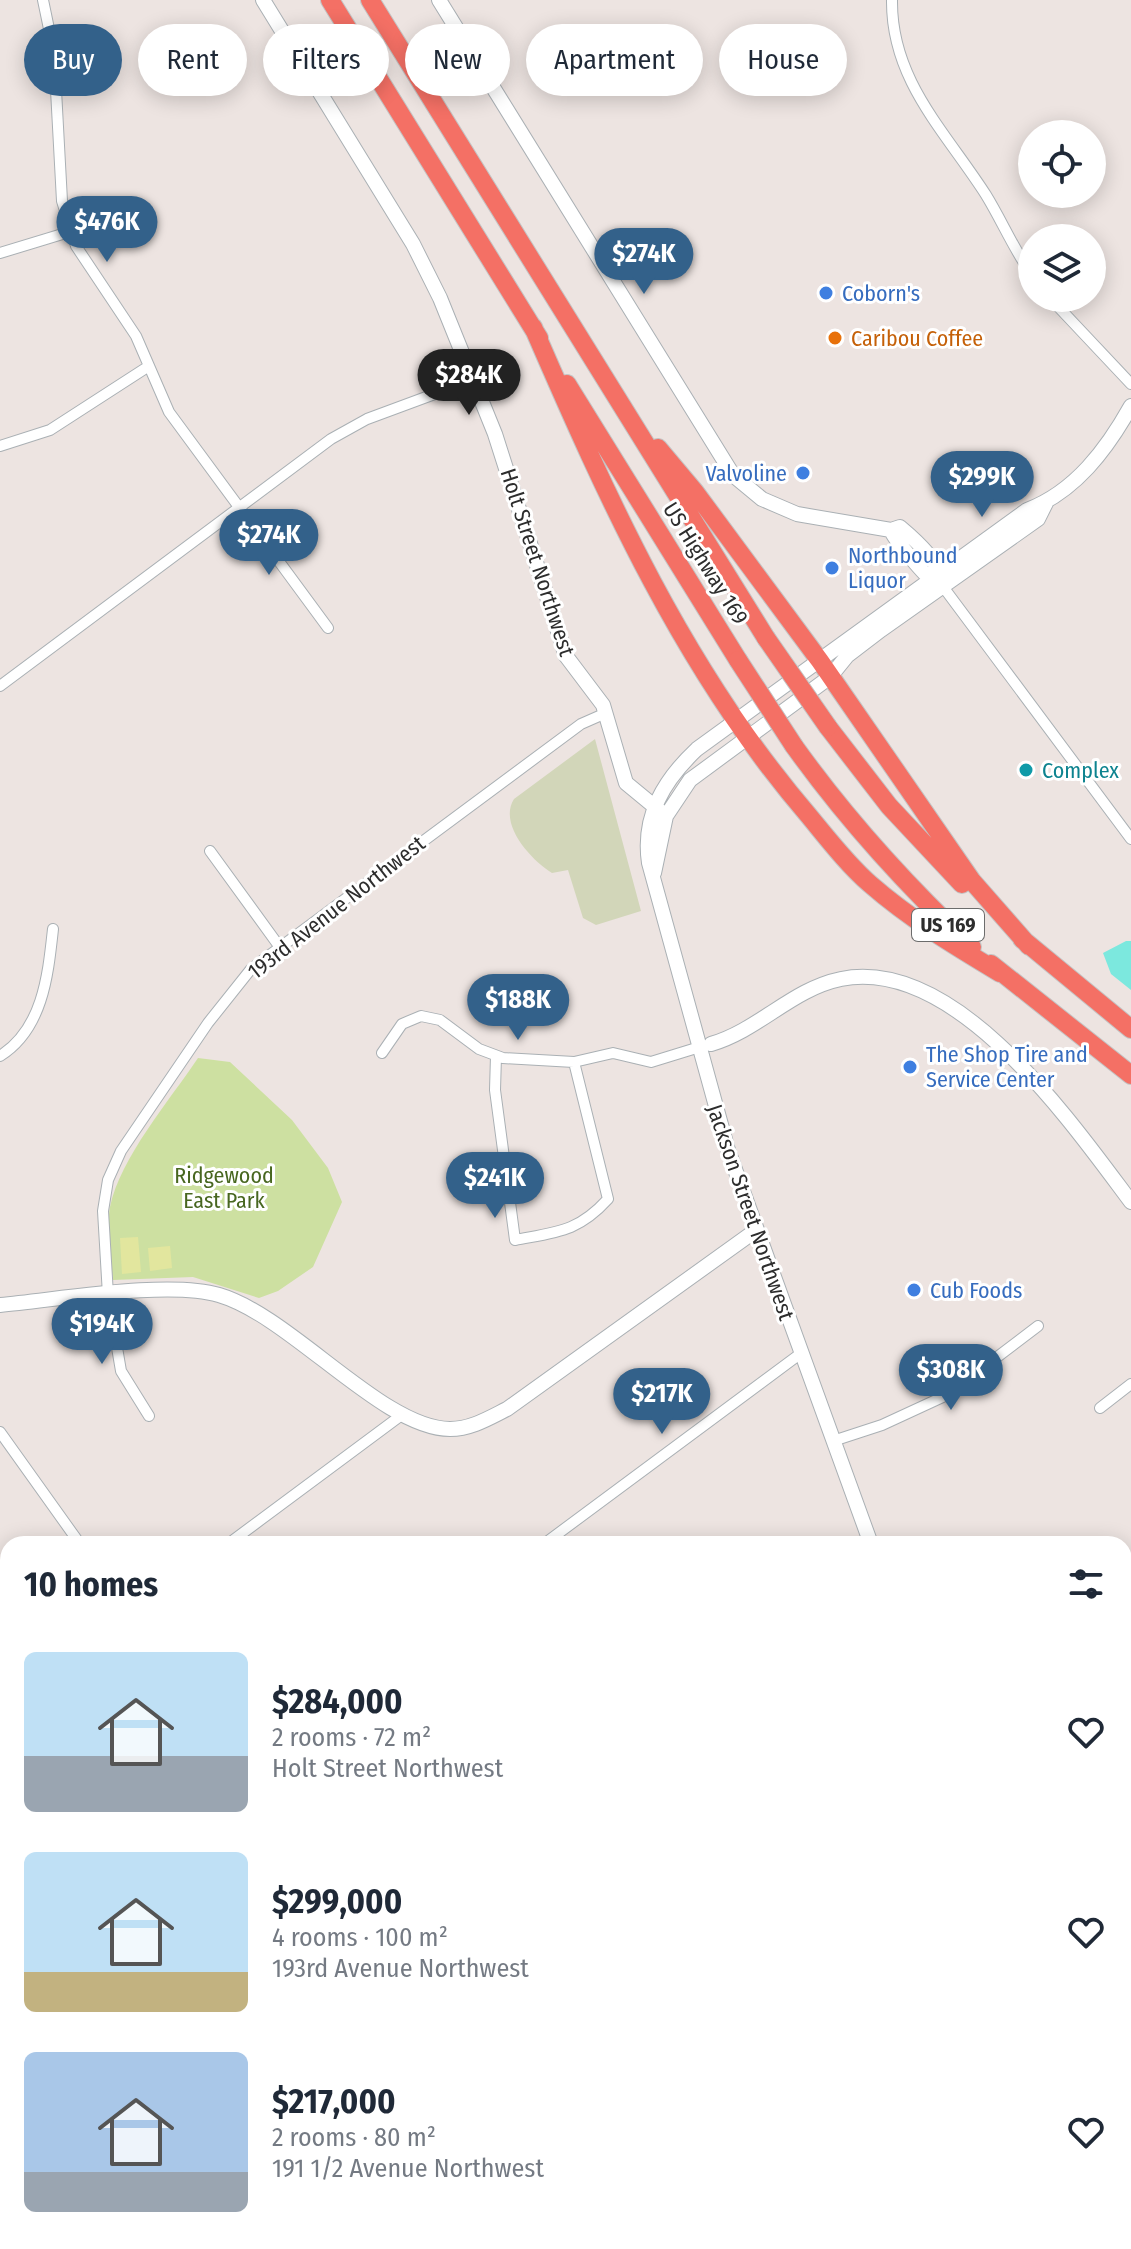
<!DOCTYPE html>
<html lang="en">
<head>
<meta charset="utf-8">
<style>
  :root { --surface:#fff; --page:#f6f6f7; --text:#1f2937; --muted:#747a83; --accent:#33618a }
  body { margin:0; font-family:"Fira Sans Condensed",sans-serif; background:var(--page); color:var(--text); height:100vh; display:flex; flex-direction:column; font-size:30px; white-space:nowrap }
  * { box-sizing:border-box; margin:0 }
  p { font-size:26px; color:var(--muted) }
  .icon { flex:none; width:44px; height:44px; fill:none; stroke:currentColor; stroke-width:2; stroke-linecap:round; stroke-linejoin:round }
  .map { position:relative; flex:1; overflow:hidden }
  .panel { position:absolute; left:0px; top:1536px; width:1132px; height:714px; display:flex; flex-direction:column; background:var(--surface); border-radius:24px 24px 0 0; box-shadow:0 4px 20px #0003 }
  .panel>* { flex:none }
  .top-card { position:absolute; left:24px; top:24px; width:1084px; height:72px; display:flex; gap:16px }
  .fabs { position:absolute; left:1018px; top:120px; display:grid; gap:16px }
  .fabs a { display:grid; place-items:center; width:88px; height:88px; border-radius:50%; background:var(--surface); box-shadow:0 4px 20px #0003; font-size:40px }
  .price { position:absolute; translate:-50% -68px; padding:0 18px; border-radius:28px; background:var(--accent); color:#fff; font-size:26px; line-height:52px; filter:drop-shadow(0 2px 4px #0008) }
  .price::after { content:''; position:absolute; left:50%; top:48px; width:24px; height:18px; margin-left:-12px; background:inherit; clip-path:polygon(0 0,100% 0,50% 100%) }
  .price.selected { background:#222; color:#fff }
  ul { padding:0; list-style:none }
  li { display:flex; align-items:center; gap:24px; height:200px; padding:0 24px }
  li span { display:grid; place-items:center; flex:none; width:224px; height:160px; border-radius:12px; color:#555 }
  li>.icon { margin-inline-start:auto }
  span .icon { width:96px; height:96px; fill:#fffc; stroke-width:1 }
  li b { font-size:34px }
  h2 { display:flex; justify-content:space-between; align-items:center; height:96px; padding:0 24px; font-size:34px }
  .tag { padding:0 28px; border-radius:36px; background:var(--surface); box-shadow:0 4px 20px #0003; font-size:28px; line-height:72px }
  .tag.selected { background:var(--accent); color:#fff }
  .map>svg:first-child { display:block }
  .education { fill:#eedbd2 }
  .green { fill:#cde0a1 }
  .cemetery { fill:#d2d6b9 }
  .pitch { fill:#e2e69e }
  .water { fill:#7ce8de }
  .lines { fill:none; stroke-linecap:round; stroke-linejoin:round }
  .street-casing { stroke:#aab0b4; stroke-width:12 }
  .secondary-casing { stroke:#aab0b4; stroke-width:16 }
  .highway-casing { stroke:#c4c4c4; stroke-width:20 }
  .street { stroke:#fff; stroke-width:10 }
  .secondary { stroke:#fff; stroke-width:14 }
  .highway { stroke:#f47065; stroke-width:18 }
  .highway-bridge-casing { stroke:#c4c4c4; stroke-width:20; stroke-linecap:butt }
  .highway-bridge { stroke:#f47065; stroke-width:18 }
  .shop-dot { fill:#3f7fe0; stroke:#fff; stroke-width:3 }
  .food-dot { fill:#e8710a; stroke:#fff; stroke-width:3 }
  .culture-dot { fill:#0f9aa8; stroke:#fff; stroke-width:3 }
  .labels { text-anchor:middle; stroke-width:6; stroke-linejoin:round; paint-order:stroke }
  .shield { fill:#fff; stroke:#6c6c6c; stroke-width:2 }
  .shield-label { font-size:20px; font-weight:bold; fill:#2d2d2d }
  .shop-label { font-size:22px; fill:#366cbe; stroke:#fff; text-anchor:start }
  .food-label { font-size:22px; fill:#c56008; stroke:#fff; text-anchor:start }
  .street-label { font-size:22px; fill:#2d2d2d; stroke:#fff }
  .culture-label { font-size:22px; fill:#0d838f; stroke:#fff; text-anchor:start }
  .park-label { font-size:22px; fill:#486720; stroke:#fff }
</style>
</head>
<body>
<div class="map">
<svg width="1131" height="2249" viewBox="0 0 1131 2249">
  <rect width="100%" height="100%" fill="#ede4e1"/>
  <path class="education" d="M0,1579L8,1597V2242H485L528,2249H0Z
    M1131,1902V2090L1124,2080V1907Z
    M1124,2192L1131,2202V2249H571L581,2242H1124Z"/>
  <path class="green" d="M198,1058L230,1062L292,1120L328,1168L342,1202L313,1267L278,1291L259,1298L193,1277L113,1280C110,1257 106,1230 110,1207C120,1158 170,1100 198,1058Z"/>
  <path class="cemetery" d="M595,739L641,911L596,925L583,918L568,870L552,873C531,860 498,824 514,799Z"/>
  <path class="pitch" d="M138,1237L141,1272L122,1274L120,1238Z
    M170,1246L172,1268L150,1271L148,1248Z
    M227,2242H279L282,2247L226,2249Z"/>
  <path class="water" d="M1126,941H1131V990L1111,974L1103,953Z
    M1124,1785L1131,1793V1863L1124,1865Z
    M707,2242H820L805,2249H709Z"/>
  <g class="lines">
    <g class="street-casing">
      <path id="street" d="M43,0L54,53L62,201L76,246L136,336L169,412L328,628
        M892,0C891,80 945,131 986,195C1002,221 1014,250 1032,275
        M0,253L69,232
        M1050,298L1131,384
        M0,446L50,430L149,366
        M944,588L1131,839
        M0,686L331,439L367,419L475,379
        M210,851L279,946
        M382,1053L402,1024L421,1016L440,1020L479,1049L503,1058L574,1062L613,1053L651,1062L703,1046
        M0,1056C43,1029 48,975 53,929
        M496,1056L495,1090L515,1240C557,1232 578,1232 608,1199L574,1062
        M1100,1408L1131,1384
        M149,1416L121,1371L108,1295L103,1211L108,1180L121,1151L208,1023L251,969L581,724L606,713
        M0,1432L80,1544
        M833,1441L882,1425L947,1395L1038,1326
        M228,1544L403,1414
        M544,1544L800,1354"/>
    </g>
    <g class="secondary-casing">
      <path id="secondary" d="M263,0L413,244L440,298L495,434L566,656L603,705L626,783L666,816
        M439,0L733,475L762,499L797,514L891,530L900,527C919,543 940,562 944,588
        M891,530C893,538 930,582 938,585
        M654,873L666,816L690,780L830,677L847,656L881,630L1038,519L1046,503
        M711,1044C759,1030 792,989 841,979C956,956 1071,1122 1131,1202
        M0,1305C57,1300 167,1280 219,1295C291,1316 383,1429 450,1429C471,1429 489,1418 507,1409L755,1231
        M871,1544L728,1150L649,863C642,816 664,780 697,749L1027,510C1075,492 1107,449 1131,406
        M1124,2129L1131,2139"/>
    </g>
    <g class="highway-casing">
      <path id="highway" d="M330,0L539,338
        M370,0L766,638
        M533,327C608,500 685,672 809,816C828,839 848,865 870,884C910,919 955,946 1000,973
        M567,384L738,660
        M658,448L695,492L820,661L972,881L1029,946
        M828,727L889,806L962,884
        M794,746C847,820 906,885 972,947
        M1022,939L1131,1029
        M991,964L1131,1075"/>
    </g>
    <use href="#street" class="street"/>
    <use href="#secondary" class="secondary"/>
    <use href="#highway" class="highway"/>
    <g class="highway-bridge-casing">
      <path id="highway-bridge" d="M766,638L828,727
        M738,660L794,746"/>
    </g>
    <use href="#highway-bridge" class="highway-bridge"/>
  </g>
  <g class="shop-dot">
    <circle cx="826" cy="293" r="8"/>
    <circle cx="803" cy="473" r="8"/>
    <circle cx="832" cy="568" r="8"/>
    <circle cx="910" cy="1067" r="8"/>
    <circle cx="914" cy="1290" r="8"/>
  </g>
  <circle class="food-dot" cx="835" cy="338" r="8"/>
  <circle class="culture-dot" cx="1026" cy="770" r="8"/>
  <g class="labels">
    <rect class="shield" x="912" y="909" width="72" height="32" rx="6"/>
    <g class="shield-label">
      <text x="948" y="932">US 169</text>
    </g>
    <g class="shop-label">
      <text x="842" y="301">Coborn's</text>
      <text x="787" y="481" text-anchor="end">Valvoline</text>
      <text x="848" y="563">Northbound<tspan x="848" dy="25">Liquor</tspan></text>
      <text x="926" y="1062">The Shop Tire and<tspan x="926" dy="25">Service Center</tspan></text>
      <text x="930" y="1298">Cub Foods</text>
    </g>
    <g class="food-label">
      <text x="851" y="346">Caribou Coffee</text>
    </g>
    <g class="street-label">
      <text transform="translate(538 562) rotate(72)" y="8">Holt Street Northwest</text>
      <text transform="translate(706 563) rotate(58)" y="8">US Highway 169</text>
      <text transform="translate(336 907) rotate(-38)" y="8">193rd Avenue Northwest</text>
      <text transform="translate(751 1212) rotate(71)" y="8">Jackson Street Northwest</text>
    </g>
    <g class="culture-label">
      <text x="1042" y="778">Complex</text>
    </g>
    <g class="park-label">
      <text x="224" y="1183">Ridgewood<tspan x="224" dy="25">East Park</tspan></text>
    </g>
  </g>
</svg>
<div class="fabs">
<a><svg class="icon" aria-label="locate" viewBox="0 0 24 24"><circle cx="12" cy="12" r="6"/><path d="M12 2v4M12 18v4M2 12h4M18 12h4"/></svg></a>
<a><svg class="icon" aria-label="layers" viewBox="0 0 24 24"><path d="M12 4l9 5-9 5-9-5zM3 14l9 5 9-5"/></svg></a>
</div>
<b class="price" style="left:107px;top:264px">$476K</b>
<b class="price" style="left:644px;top:296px">$274K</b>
<b class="price selected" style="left:469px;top:417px">$284K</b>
<b class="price" style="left:982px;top:519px">$299K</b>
<b class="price" style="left:269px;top:577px">$274K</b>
<b class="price" style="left:518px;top:1042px">$188K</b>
<b class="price" style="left:495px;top:1220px">$241K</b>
<b class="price" style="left:102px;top:1366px">$194K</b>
<b class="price" style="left:951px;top:1412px">$308K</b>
<b class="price" style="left:662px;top:1436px">$217K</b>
<div class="top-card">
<a class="tag selected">Buy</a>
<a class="tag">Rent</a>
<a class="tag">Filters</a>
<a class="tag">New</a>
<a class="tag">Apartment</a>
<a class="tag">House</a>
</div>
<section class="panel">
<h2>10 homes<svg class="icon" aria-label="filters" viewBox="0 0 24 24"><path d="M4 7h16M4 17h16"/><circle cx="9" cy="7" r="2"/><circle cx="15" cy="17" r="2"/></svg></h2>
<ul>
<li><span style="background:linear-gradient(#bfe0f5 65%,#9aa5b1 0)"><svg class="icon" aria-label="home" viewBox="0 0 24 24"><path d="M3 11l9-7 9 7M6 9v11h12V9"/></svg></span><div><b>$284,000</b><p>2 rooms · 72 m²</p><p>Holt Street Northwest</p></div><svg class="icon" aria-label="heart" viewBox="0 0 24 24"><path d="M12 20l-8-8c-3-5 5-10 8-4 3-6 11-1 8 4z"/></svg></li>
<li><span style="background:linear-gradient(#bfe0f5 75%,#c2b280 0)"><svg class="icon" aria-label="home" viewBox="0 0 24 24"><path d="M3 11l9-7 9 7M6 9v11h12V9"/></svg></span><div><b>$299,000</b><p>4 rooms · 100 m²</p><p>193rd Avenue Northwest</p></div><svg class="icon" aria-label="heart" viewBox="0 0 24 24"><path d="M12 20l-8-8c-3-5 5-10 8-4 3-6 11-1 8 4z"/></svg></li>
<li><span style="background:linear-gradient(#a9c7e8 75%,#9aa5b1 0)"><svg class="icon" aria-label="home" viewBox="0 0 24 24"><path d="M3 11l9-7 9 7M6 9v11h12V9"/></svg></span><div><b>$217,000</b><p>2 rooms · 80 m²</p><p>191 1/2 Avenue Northwest</p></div><svg class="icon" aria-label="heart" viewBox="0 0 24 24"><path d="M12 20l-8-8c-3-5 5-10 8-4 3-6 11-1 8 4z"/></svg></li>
</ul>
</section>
</div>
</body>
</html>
